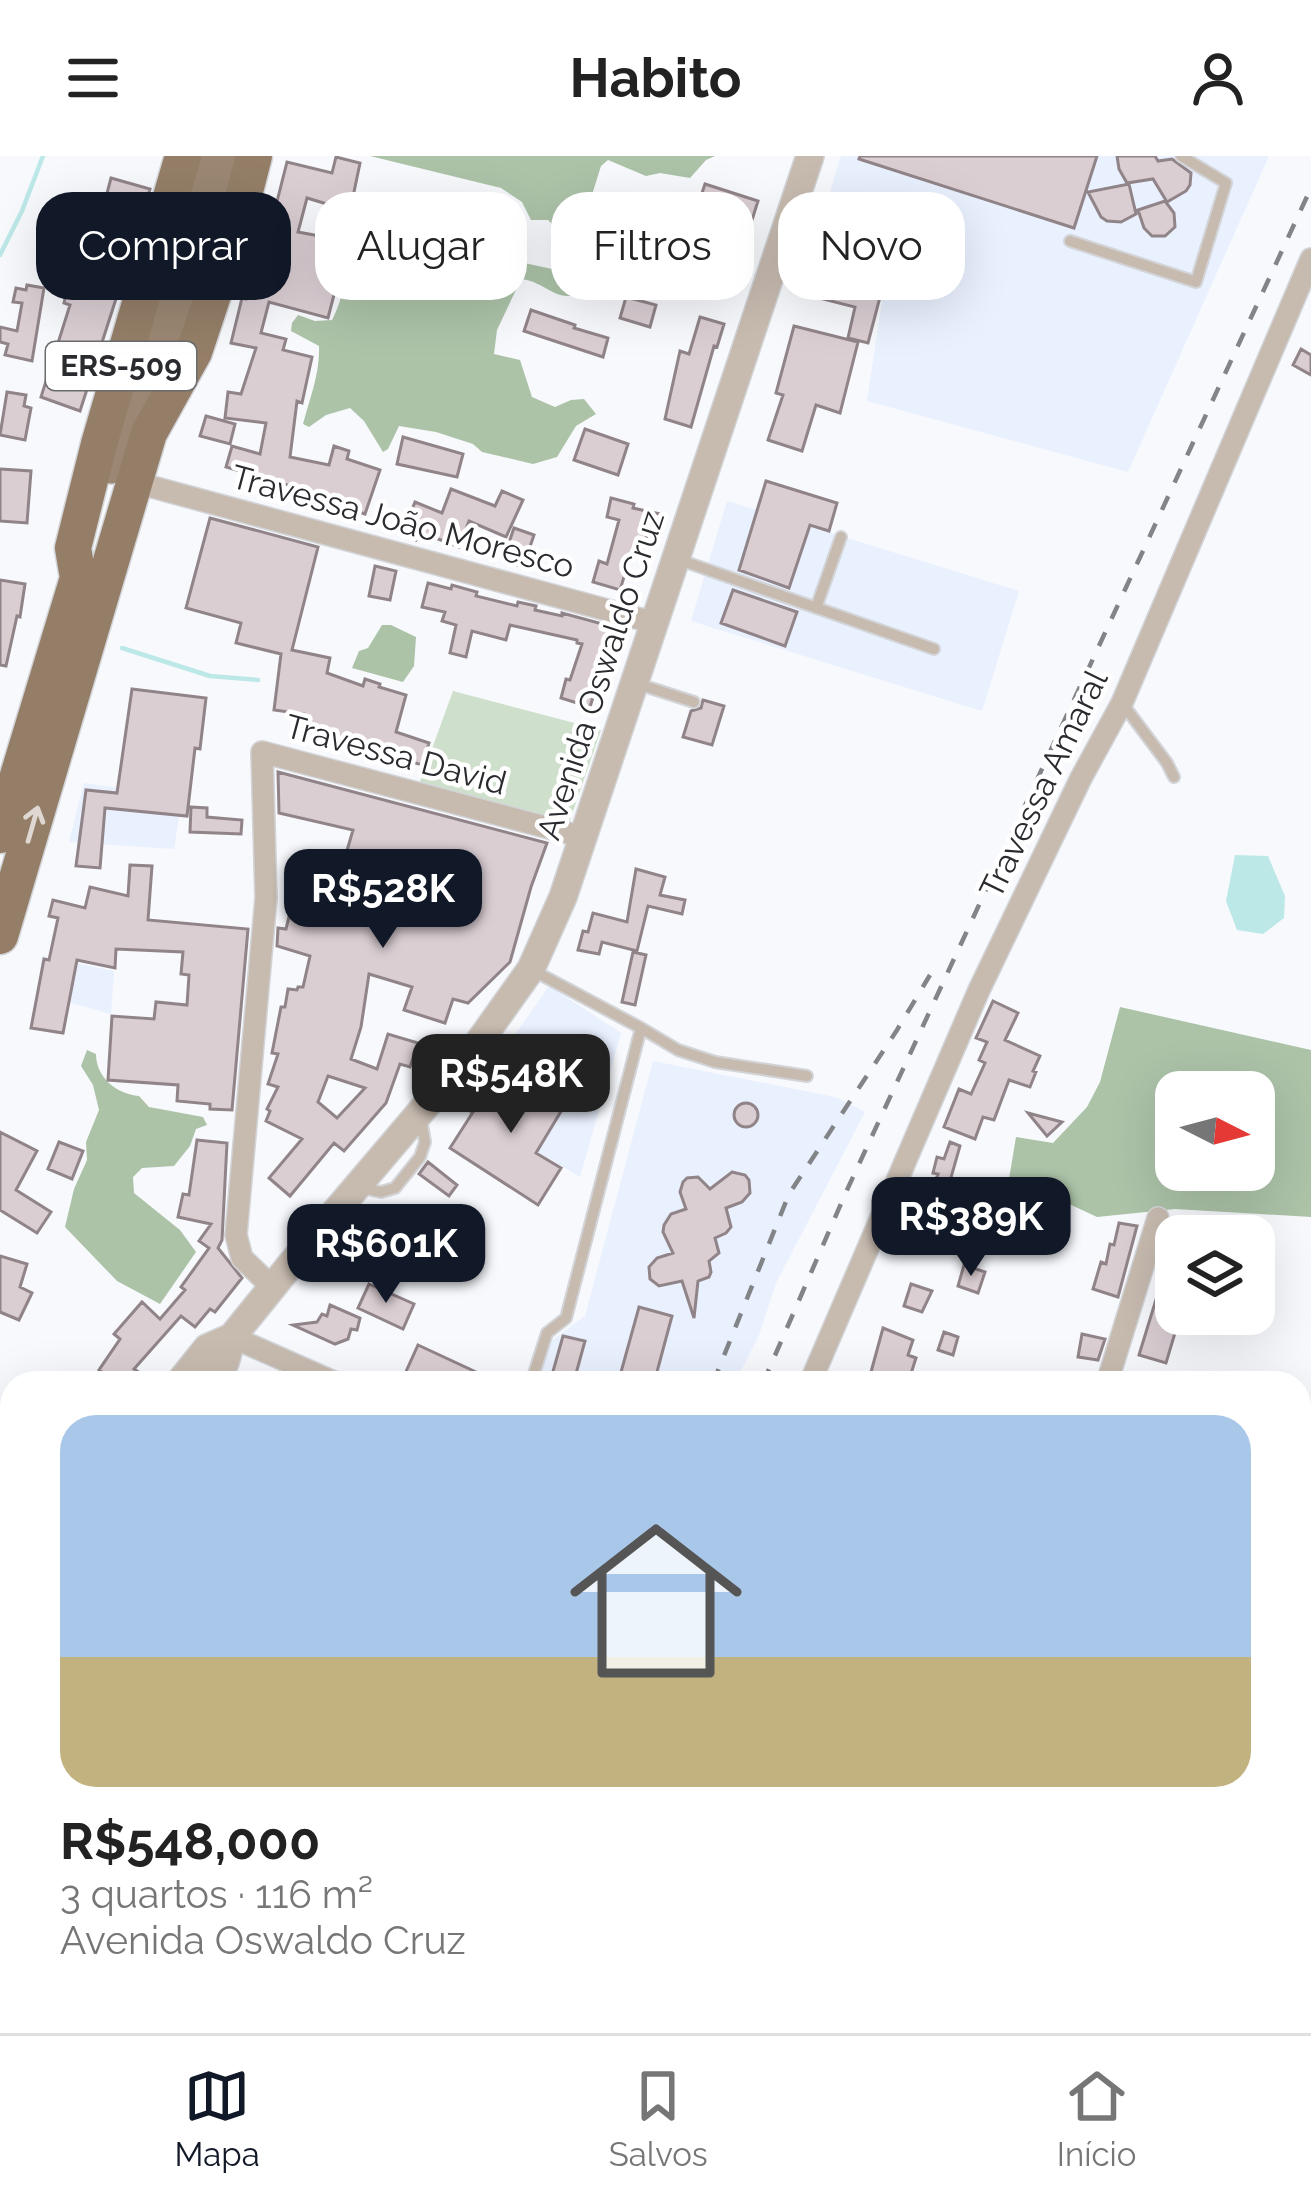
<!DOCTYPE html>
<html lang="pt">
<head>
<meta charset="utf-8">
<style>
  :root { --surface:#fff; --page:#f6f6f6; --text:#222; --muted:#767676; --line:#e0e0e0; --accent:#111827 }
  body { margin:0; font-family:Raleway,sans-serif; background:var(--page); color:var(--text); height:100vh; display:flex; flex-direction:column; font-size:45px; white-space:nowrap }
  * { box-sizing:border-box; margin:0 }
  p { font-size:39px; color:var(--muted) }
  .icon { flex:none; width:66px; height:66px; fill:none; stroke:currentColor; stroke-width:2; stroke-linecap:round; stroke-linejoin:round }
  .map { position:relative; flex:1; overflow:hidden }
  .drawer { position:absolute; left:0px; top:1215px; width:1311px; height:663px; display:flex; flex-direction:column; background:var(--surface); border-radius:36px 36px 0 0; box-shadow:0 12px 48px #0002 }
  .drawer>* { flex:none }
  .hud { position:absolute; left:36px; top:36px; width:1239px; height:108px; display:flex; gap:24px }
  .needle { width:78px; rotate:96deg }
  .buttons { position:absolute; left:1155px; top:915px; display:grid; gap:24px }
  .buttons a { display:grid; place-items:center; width:120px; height:120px; border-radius:24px; background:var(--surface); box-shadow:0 12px 48px #0002; font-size:60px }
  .price { position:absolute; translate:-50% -102px; padding:0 27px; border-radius:24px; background:var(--accent); color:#fff; font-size:39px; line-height:78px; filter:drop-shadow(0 3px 6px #0008) }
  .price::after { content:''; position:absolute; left:50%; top:72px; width:36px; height:27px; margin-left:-18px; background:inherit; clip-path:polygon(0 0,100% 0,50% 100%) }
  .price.current { background:#222; color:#fff }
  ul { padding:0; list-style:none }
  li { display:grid; align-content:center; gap:24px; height:636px; padding:0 60px }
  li+li { border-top:3px solid var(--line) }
  li span { display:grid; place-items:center; height:372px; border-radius:36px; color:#555 }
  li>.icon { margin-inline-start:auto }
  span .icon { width:216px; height:216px; fill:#fffc; stroke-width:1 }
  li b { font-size:51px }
  .chip { padding:0 42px; border-radius:36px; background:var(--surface); box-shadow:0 12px 48px #0002; font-size:42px; line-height:108px }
  .chip.current { background:var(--accent); color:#fff }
  header { display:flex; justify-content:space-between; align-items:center; height:156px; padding:0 60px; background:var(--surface); font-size:54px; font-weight:700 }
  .menu { display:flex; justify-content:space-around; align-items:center; height:168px; border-top:3px solid var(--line); background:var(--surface); font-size:33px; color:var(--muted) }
  .menu a { display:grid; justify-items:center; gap:6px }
  .menu .current { color:var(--accent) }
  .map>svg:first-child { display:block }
  .built { fill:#e9f0fe }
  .green { fill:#cee0cb }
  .forest { fill:#acc3a8; fill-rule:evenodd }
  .water { fill:#bde8e8 }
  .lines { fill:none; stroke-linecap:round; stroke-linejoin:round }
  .stream { stroke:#bde8e8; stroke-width:4.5 }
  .river { stroke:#bde8e8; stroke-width:30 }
  .building { fill:#daced3; stroke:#908489; stroke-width:3; fill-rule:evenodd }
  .service-casing { stroke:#d2d4d8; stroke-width:14 }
  .minor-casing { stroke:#d2d4d8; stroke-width:24 }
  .tertiary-casing { stroke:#d2d4d8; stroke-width:30 }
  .primary-casing { stroke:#d2d4d8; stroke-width:36 }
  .trunk-casing { stroke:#d2d4d8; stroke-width:39 }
  .service { stroke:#c7bbb0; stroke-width:10 }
  .minor { stroke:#c7bbb0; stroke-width:21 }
  .tertiary { stroke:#c7bbb0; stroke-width:27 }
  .primary { stroke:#9b8773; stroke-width:33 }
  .trunk { stroke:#947e68; stroke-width:36 }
  .rail { stroke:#828488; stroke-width:4.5; stroke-dasharray:15 15; stroke-linecap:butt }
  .oneway { stroke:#dfd8d2 }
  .labels { text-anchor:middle; stroke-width:9; stroke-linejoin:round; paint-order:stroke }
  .shield { fill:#fff; stroke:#696b6d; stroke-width:3 }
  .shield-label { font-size:30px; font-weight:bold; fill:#292b2f }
  .street-label { font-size:33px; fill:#292b2f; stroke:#fff }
</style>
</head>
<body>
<header><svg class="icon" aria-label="menu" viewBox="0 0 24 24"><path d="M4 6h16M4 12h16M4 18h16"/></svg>Habito<svg class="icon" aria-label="person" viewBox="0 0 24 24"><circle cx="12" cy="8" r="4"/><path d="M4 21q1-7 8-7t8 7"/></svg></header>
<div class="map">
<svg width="1311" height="1877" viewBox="0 0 1311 1877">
  <rect width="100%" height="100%" fill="#f7f9fd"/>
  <path class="built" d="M841,0H1269L1128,316L867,245L888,105L816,82Z
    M727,345L1019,435L982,555L691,465Z
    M84,627L182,641L174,693L69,686Z
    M42,800L114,815L111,858L38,838Z
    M549,830L621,877L580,1021L464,952Z
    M653,905L835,941L865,956L776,1127L759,1179L735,1227H538L551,1185L585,1160Z"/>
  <path class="green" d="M453,535L601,574L568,670L418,631Z"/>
  <path class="forest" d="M370,0H715L706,4L690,22L660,17L646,20L608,4L601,10L586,58L613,89L612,98L578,94L548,64H531L522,46L501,32Z
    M367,62L398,66L454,92L552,113L579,132L580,137C556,148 545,125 521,123L497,174L494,198L520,204L532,241L555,251L571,244L584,243L596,258L576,270L557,301L533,308L482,296L473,288L436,276L399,270L388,293L383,296L364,265L350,252L326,259L309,271L303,268C310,242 320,217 319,190L291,175L292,167L298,159L315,165L332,164C343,144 356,93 344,74L332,70V64Z
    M382,469H391L416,481L414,510L403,526L352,512L359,495L368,492Z
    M1120,851L1311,894V1061L1175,1053L1097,1061L1050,1039L1009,1023L1016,981L1053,987L1087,951L1100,926ZM1176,936H1254V1014H1176Z
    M87,894L96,898C96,921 116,938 139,940L149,951L203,961L207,969L196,973L190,990L174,1010L142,1012L133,1021L134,1037L180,1074L196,1096L160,1148L117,1125L65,1071L74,1033L87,1004L86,986L99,954L93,929L81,910Z
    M722,1866H891L906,1877H732Z
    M974,1866H1036L1031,1877H983Z"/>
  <path class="water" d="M1235,699L1268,700L1285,740L1284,762L1263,778L1237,774L1226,745Z"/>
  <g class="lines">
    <path class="stream" d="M0,99L22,55L43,0
      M122,492L210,520L258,524
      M859,1866L861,1877"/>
    <path class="river" d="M1299,1761L1311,1768
      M1064,1877L1068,1866"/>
  </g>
  <path class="building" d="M860,0H1097L1074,72L859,3Z
    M1117,0H1155L1158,5L1172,3L1191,17L1190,29L1186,35L1167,46L1153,23L1127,27L1119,13Z
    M336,1L360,7L350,55L307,42L298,76L341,84L332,134L335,135L328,162L269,146L261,177L286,183L283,194L312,201L302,247L297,245L290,301L329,309L334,290L349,295L347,303L380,314L365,358L333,347L330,355L315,351L316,348L288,342L291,330L226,311L232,290L260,298L266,267L225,262L228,236L241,238L256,192L231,187L242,142L246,143L255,112L257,113L267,72L270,73L287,6L332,17Z
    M111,22L150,33L133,90L101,81L93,111L78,107L85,76L76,74L80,52L102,56Z
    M705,28L758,45L752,64L718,53L700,102L731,112L723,136L665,117L675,87L655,79L670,38L698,49Z
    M1129,28L1136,58L1121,66L1107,65L1101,61L1088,36Z
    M1165,45L1174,57L1175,71L1165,80H1152L1144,72L1138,54Z
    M823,95L850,103L844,132L880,141L868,187L848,182L855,151L811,140Z
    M84,115L122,124L80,255L41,241L70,149L64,147L67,134L79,136Z
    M27,129L44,132L32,205L5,199L8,188L0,186V171L17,175L22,147L13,146L16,132L26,134Z
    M626,141L656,149L650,171L620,162Z
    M531,154L575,169L574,172L608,182L603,201L524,175Z
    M700,161L724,168L717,191L714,190L691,271L665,263L680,195L689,198Z
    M794,170L858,186L840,257L816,249L802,295L768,284L783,239L776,237Z
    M1301,193L1311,199V219L1293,209Z
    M7,236L26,239L24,250L31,252L25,284L0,279Z
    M206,260L235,268L230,288L200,280Z
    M585,273L628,288L618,319L574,304Z
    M403,281L463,298L457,321L397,308Z
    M0,313L31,315L27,367L0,365Z
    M766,325L837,347L829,375L810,369L789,432L739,414Z
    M451,333L495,350L502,335L523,344L506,381L469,365L459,391L420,376L416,384L402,378L415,346L442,357Z
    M611,342L634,348L633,352L660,358L657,373L649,372L641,401L631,398L620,434L593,426L599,405L607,408L619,364L607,361Z
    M210,362L318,391L292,494L330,502L327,517L363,530L365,523L380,528L379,531L406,539L396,576L429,587L422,609L386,598L383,606L341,591L342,588L315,581L314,585L299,582L304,558L274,554L281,498L236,487L241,467L186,452Z
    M514,372L534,379L523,411L503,404Z
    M375,410L396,415L390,444L369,440Z
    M0,424L25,428L20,461L17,460L6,510L0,509Z
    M428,427L451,433L452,429L477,436L476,440L517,450L518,446L536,450L535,454L562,460V457L621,473L617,495L613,494L605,517L601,515L590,551L561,542L566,523L570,524L582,488L577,487V484L510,469L506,484L472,475L466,501L450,497L456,469L442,465L445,456L422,451Z
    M733,434L797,456L785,490L721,467Z
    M132,533L206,542L200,593L195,592L187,660L105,652L100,712L76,710L86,634L117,637Z
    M703,544L724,550L712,589L683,581L691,555L701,552Z
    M278,616L547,687L531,731L510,806L468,847L453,843L445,867L404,854L412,831L369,818L361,871L351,903L377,913L388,878L418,887L410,911L400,908L386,947L344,995L334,987L290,1040L269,1022L302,983L266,965L270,955L267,953L278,931L268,928L278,898L272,897L281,851H285L288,833L297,834L298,831H303L310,800L277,790L278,772L286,773L301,711L339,722L353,674L279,657ZM328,920L365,932L337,962L318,946Z
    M191,651L207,652V661L242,664L241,678L190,676Z
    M130,709L152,710L148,764L248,773L232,954L210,953V948L177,945L178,929L108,924L112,860L154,863L156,846L187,849L189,819L181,818L183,796L116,793L115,812L77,804L63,877L31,872L44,803L49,804L58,762L49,760L53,744L85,752L90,731L128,740Z
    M636,713L665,721L660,739L685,744L682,758L648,750L637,795L602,786L599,798L578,794L583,775L588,776L593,757L627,766Z
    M633,796L646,799L635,849L622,846Z
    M993,845L1018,857L1005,884L1040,900L1033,915L1036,916L1030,931L1009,924L994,964L983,961L975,983L944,971L959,933L971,938L985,907L979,904L987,886L976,882Z
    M495,912L563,952L536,997L561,1012L538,1049L450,992L473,956L470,955Z
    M734 959a12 12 0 1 1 24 0a12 12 0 1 1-24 0Z
    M1028,957L1062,966L1047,980Z
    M0,976L37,995L16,1034L51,1056L37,1077L0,1054Z
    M197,984L227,987L222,1084L218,1092L242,1122L215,1156L210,1153L195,1171L181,1160L134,1213L155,1227H101L106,1219L99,1214L120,1183L114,1178L142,1146L160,1163L185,1134L181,1131L209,1092L199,1085L211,1068L178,1061L183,1038L189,1039Z
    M59,986L83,995L72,1023L48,1013Z
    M950,986L960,990L944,1046L931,1080L916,1074L938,1018L933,1017L937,1001L944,1003Z
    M428,1006L457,1029L449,1040L419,1018Z
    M732,1016L745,1019L749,1024L750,1037L742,1046L726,1052L731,1071L726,1077L715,1082L719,1097L709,1105L711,1116L709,1121L698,1125L694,1162L682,1125L659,1130L650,1123L649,1111L657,1102L673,1097L663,1076L664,1069L671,1058L686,1053L680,1036L683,1026L687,1022L698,1021L710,1033Z
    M1119,1067L1137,1070L1118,1141L1093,1133L1101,1106L1106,1108L1110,1088L1114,1089Z
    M1170,1092H1176V1153L1169,1175L1175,1177L1166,1207L1139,1199L1158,1137H1160Z
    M0,1100L27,1108L20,1131L32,1137L19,1164L0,1156Z
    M964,1109L985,1116L978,1137L958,1130Z
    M369,1128L414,1148L403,1173L358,1152Z
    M911,1128L932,1135L922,1156L904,1150Z
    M330,1149L360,1162L357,1174L351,1173L348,1183L335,1188L293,1169L317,1166L322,1158L327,1160Z
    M639,1151L672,1160L654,1227H618Z
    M883,1172L913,1184L908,1199L916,1202L908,1227H868Z
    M944,1176L958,1181L953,1199L938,1194Z
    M1082,1178L1105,1183L1098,1204L1078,1201Z
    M563,1180L585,1185L574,1225L552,1219Z
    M418,1189L478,1217L473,1227H420L404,1220Z"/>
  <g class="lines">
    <g class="service-casing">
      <path id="service" d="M1070,85L1196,126L1226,27L1181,0
        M677,403L934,493
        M816,452L841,381
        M635,527L694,546
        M1122,547L1167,607L1174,621
        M641,872L678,894L715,906L807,920
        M362,1032L381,1036L395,1032L420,1001L425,986L421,963
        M531,1227L547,1177L566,1162L641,872L534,815
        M1307,1638H1311
        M1154,1877L1162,1867"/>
    </g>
    <g class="minor-casing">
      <path id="minor" d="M134,326L655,467
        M272,1131L242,1102L236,1079L266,742L262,596L583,681
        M232,1181L336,1227
        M810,1227L979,834L1081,622L1122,547L1311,103
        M1107,1227L1158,1062
        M1299,1443L1311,1447
        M0,1825L12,1822
        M347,1866L351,1877
        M596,1877V1866"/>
    </g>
    <g class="tertiary-casing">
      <path id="tertiary" d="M179,1227L207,1192L232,1181
        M209,1227L225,1207L232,1181L292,1107L474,893L531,813L563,741L810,0
        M0,1431L12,1429
        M0,1452L12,1471
        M0,1536L5,1533L12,1518"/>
    </g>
    <g class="primary-casing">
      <path id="primary" d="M160,240L232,0
        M111,311L203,0"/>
    </g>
    <g class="trunk-casing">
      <path id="trunk" d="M0,679L78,422L73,392L99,288L183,0
        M0,780L149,277L194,196L236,70L254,0
        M0,1571L12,1600
        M0,1633L12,1662
        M0,1710L12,1740
        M62,1866L67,1877
        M95,1866L99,1877
        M123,1866L128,1877"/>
    </g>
    <use href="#service" class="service"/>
    <use href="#minor" class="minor"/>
    <use href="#tertiary" class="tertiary"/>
    <use href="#primary" class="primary"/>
    <use href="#trunk" class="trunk"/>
    <path class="rail" d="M713,1227L789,1038L897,874L930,819
      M763,1227L847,1034L1311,32
      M613,1877L614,1866"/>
  </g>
  <defs><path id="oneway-shaft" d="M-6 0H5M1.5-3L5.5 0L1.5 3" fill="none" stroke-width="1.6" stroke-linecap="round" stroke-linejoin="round" transform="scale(3)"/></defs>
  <use class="oneway" href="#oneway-shaft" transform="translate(33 668) rotate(-74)"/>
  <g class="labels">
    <rect class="shield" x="46" y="186" width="150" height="48" rx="9"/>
    <g class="shield-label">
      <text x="121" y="220">ERS-509</text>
    </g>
    <g class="street-label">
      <text transform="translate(403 365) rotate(15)" y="12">Travessa João Moresco</text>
      <text transform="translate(600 519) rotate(-72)" y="12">Avenida Oswaldo Cruz</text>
      <text transform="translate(396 598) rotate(15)" y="12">Travessa David</text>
      <text transform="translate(1043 628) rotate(-64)" y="12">Travessa Amaral</text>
    </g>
  </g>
</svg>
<div class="buttons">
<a><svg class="needle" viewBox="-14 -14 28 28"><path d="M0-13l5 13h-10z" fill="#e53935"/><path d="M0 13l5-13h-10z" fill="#767676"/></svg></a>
<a><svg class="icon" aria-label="layers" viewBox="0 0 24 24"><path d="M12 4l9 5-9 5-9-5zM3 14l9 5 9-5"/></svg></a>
</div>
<b class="price" style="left:383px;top:795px">R$528K</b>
<b class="price current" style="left:511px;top:980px">R$548K</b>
<b class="price" style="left:971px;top:1123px">R$389K</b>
<b class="price" style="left:386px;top:1150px">R$601K</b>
<div class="hud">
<a class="chip current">Comprar</a>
<a class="chip">Alugar</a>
<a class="chip">Filtros</a>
<a class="chip">Novo</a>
</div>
<section class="drawer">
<ul>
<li><span style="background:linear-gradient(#a9c7e8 65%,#c2b280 0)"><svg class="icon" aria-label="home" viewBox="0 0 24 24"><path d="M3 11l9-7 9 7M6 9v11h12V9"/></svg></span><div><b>R$548,000</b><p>3 quartos · 116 m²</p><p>Avenida Oswaldo Cruz</p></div></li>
</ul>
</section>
</div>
<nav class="menu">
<a class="current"><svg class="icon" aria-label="map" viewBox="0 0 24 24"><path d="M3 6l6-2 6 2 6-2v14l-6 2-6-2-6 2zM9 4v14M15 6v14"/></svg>Mapa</a>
<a><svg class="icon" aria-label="saved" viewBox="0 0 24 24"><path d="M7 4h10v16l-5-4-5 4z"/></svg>Salvos</a>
<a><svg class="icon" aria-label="home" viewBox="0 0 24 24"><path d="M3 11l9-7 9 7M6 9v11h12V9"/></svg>Início</a>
</nav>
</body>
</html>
